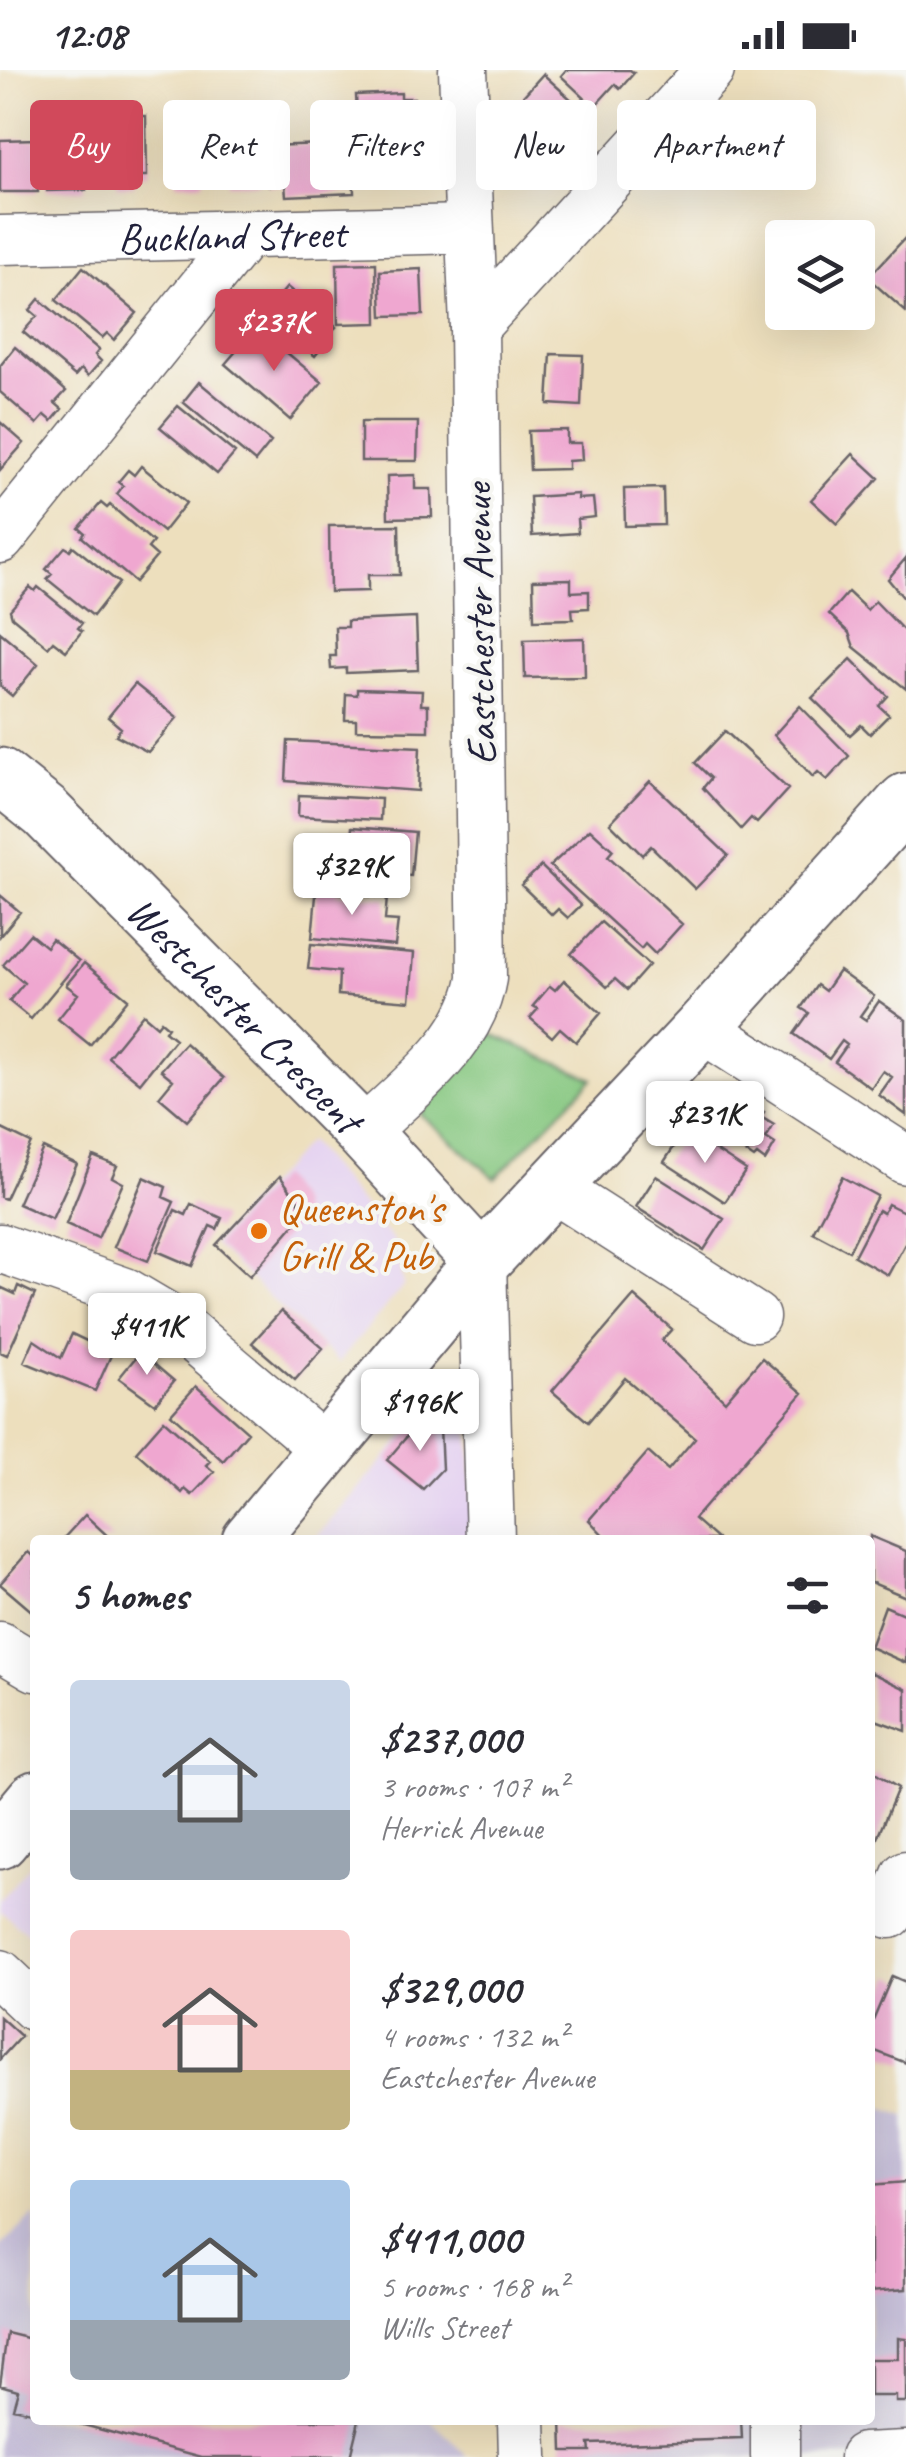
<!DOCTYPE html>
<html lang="en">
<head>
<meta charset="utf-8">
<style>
  :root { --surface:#fff; --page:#f2f2f3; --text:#2b2b33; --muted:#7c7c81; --accent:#d1495b }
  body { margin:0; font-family:Caveat,sans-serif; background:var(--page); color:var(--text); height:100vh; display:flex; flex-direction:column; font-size:38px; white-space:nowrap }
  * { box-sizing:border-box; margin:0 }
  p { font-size:32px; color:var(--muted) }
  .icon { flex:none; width:55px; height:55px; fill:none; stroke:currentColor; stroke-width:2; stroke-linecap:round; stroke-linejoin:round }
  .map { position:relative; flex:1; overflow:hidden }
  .details { position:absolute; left:30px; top:1465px; width:845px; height:890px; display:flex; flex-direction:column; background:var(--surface); border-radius:10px; box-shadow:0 10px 40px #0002 }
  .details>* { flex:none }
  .banner { position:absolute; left:30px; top:30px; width:848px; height:90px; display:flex; gap:20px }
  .controls { position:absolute; left:765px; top:150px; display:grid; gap:20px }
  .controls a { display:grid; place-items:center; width:110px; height:110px; border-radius:10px; background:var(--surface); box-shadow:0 10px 40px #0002; font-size:50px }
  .price { position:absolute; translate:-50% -85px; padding:0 22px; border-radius:10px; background:#fff; color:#222; font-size:32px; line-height:65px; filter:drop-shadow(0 2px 5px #0008) }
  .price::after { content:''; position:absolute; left:50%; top:60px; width:30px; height:22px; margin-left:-15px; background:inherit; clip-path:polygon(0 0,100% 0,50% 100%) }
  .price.active { background:var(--accent); color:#fff }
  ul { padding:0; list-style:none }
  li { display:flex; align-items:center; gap:30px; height:250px; padding:0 40px }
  li span { display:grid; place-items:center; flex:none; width:280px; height:200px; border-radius:10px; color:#555 }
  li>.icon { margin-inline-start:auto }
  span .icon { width:120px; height:120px; fill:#fffc; stroke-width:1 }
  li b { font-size:42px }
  h2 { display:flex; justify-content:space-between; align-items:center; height:120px; padding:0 40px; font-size:42px }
  .tag { padding:0 35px; border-radius:10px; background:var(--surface); box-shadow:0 10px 40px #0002; font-size:35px; line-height:90px }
  .tag.active { background:var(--accent); color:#fff }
  .status { display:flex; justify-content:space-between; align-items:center; height:70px; padding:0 50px; background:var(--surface); direction:ltr }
  .status svg { height:28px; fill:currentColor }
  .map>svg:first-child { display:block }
  .built { fill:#e5d3f1 }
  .industrial { fill:#c7c0d9 }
  .green { fill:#86c780; stroke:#54745e; stroke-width:2.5 }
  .building { fill:#efa7d0 }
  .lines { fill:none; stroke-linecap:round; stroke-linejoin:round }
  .minor-casing { stroke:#696468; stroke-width:51 }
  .major-casing { stroke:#696468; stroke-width:59 }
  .minor { stroke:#fff; stroke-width:48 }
  .major { stroke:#fff; stroke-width:55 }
  .food-dot { fill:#e8710a; stroke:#f6f6f2; stroke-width:4 }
  .labels { text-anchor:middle; stroke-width:8; stroke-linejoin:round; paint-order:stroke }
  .street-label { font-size:42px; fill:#22223b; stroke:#f6f6f2 }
  .food-label { font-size:42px; fill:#c56008; stroke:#f6f6f2; text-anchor:start }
</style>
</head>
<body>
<div class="status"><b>12:08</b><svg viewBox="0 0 49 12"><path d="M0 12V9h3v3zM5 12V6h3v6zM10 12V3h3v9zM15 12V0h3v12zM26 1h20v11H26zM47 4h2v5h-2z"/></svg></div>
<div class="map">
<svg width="906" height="2387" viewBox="0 0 906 2387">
  <rect width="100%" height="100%" fill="#f6f6f2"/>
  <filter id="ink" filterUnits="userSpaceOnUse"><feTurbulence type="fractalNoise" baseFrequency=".01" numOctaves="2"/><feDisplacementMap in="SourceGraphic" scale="20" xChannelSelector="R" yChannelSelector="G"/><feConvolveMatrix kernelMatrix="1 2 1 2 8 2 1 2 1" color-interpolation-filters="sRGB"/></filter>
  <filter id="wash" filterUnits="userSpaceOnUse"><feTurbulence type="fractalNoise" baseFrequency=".0048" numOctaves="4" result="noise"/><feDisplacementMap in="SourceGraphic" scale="40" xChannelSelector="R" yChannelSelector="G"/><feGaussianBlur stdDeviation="2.25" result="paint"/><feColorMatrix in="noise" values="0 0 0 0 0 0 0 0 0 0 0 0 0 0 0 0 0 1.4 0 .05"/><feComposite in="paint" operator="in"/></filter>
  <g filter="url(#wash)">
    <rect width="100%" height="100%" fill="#eddfbd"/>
    <path class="built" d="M308,1071L395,1173L404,1215L339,1292L213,1174Z
      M450,1313L470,1365L474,1470H314Z
      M35,1790V1870L0,1841V1830Z"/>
    <path class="industrial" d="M870,2034L906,2046V2387H576L573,2350H870Z
      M35,2144V2350H431L468,2387H0V2178Z"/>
    <path class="green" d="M490,963L593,1009L495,1108L420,1044Z"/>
    <g id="blocks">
      <path class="building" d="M566,0H630L634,3L620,19L615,14L594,37L561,6Z
        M543,4L586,43L582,48L586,52L559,72L517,33Z
        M401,23V28H414L416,59L358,62L356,25Z
        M182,36H203V113H177L176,97H171L172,61H182Z
        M257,41L260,113L229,114L226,43Z
        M103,46H146L147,106H134V117H118L117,108H104Z
        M84,66L86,120L47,121L45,67Z
        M37,69L38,122H0V70Z
        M352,73L354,123L286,126L285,115L269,116L267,76Z
        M906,167V242L868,208Z
        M376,193L377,253L338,254L337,194Z
        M83,197L137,243L114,270L107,263L102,268L56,230Z
        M421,199L423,245L382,246L380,201Z
        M287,217L336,257L328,265L321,260L314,269L323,276L315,286L264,245Z
        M39,229L99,280L95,285L101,291L88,306L81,299L75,306L23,262L37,246L30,240Z
        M261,261L322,312L290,350L225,294L245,271L249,275Z
        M15,277L66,321L55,333L62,339L52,351L45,345L37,354L0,322V296Z
        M551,284L583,285L581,336L548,334Z
        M199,312L271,372L255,392L183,332Z
        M178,336L235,383L217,404L160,357Z
        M0,352L24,373L0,400Z
        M361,352H418L417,391H361Z
        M567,360V373H581L582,390L568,391V399L530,400L528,361Z
        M853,384L879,408L837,454L811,430Z
        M141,396L186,433L163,462L117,424L123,416L118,412L128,400L134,405Z
        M415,405V419H431L432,447L388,448L387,406Z
        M663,418L664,455L625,456L624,419Z
        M578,424V429L593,428L595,447L577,449L578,463L532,466L530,427Z
        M101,433L107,438L110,435L153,472L148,478L157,486L135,512L82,467L85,463L79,458Z
        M399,455L400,505H368V521L330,522L329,456Z
        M73,476L119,513L93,546L47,509L52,504L46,499L65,477L70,480Z
        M906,488V531L888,509Z
        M571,509V522L589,521V538L572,539L573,549L534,550L533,510Z
        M30,517L35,521L38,517L82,553L78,558L82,561L66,581L53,571L48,577L12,547L10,540Z
        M848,522L867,540L875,531L906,563V619L854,577L849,563L829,544Z
        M416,548L418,600L346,603V598L331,599L330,586H336L335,557H347V551Z
        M0,562L38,594L12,626L0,616Z
        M584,568L585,607L525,608L524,570Z
        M851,589L888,626L879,636L889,645L870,664L861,655L850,665L812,628Z
        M135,614L177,648L148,682L116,665L121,658L108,647Z
        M357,619L422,621L421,635H428V661L356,660V650H345L346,624L357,625Z
        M800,636L849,686L827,710L818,702L813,707L774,665Z
        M725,661L788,719L757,753L751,748L741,759L703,718L711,708L695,693Z
        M288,671L420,677L418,721L286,711Z
        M650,711L728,785L695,819L651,776L642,785L610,753Z
        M299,725L381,729L380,750L298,746Z
        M352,757L415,762L411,806L349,801Z
        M590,759L613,780L608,786L682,854L655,884L645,874L641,879L550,796Z
        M541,796L581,835L568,848L558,839L552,845L521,815Z
        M317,815L338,817V823L387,828L385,850L398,851L395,876L312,868Z
        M0,825L20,842L0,866Z
        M601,852L649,895L627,920L615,909L607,917L571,884Z
        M30,864L46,877L52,869L79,891L31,949L9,931L24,913L3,895Z
        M311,874L414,883L410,931L338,925L339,902L308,899Z
        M84,893L128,929L90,975L58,949L78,924L66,915Z
        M839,901L874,926L860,946L866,950L879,931L906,950V1045L879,1025L892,1007L883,1001L871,1018L835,992L847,975L842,971L829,989L794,964L809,943L801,938L817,915L825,921Z
        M564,910L601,943L576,972L560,958L552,967L530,948L538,939L533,936L550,916L555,920Z
        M143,944L157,956L161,951L168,957L165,961L175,969L140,1013L108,987Z
        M185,973L224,1008L187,1051L159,1027L173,1010L161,1000Z
        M729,1020L764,1042L761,1047L774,1055L766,1068L775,1074L765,1091L757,1085L754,1088L698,1049L717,1022Z
        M0,1058L31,1073L5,1129L0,1127Z
        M685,1060L746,1100L725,1132L664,1092Z
        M43,1078L77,1094L52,1149L18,1134Z
        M93,1086L117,1096L112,1107L123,1113L98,1168L66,1154Z
        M280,1106L299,1132L301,1147L250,1206L216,1175Z
        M656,1106L724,1149L704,1180L636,1137Z
        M144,1107L166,1117L163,1127L174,1132L148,1191L114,1177Z
        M842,1107L877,1126L849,1181L813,1162Z
        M191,1134L222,1148L217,1159L210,1156L192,1196L157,1181L175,1140L186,1145Z
        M888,1134L906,1143V1172L888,1205L854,1186L878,1140L883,1143Z
        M18,1216L35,1224L7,1285L0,1282V1217L15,1224Z
        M634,1226L672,1259L662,1270L725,1331L762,1288L803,1323L694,1449L718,1470H608L589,1450L648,1382L668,1400L695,1368L625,1308L588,1352L552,1321Z
        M281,1241L323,1278L295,1310L252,1273Z
        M72,1264L112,1283L95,1321L24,1292L34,1270L61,1288Z
        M140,1282L174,1311L155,1334L119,1308Z
        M196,1316L248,1362L223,1391L171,1344Z
        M164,1350L210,1391L206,1395L214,1402L192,1425L185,1419L182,1423L136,1382Z
        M420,1351L440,1358L442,1399L423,1419L387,1390Z
        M85,1445L112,1470H62Z
        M870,1466L906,1481V1527L870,1512Z
        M28,1482L35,1488V1544L0,1514Z
        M885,1536L906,1545V1593L870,1577Z
        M870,1602L906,1619V1661L870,1648Z
        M875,1703L898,1718L870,1785V1709Z
        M892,1906L906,1912V1993L870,1979V1958Z
        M0,1947L21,1966L0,1989Z
        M906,2112V2219L870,2222V2115Z
        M34,2257H35V2343L13,2338L18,2320L0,2315L7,2263L31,2269Z
        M898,2268L906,2269V2332H896V2326H870V2289H898Z
        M65,2350H359L350,2387H202Z
        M562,2350H741L742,2369L589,2374L590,2381H563Z"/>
    </g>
  </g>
  <g filter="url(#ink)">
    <use href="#blocks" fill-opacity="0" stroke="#696468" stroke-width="2.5"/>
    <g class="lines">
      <g class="minor-casing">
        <g id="minor">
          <path id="s1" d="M0,170L467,159"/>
          <path d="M474,257L710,0"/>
          <path d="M0,469L244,166"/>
          <path d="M702,958L906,1090"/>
          <path d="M363,1063C409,1017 471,975 482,908L474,257L463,0"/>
          <path d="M552,1117L755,1247"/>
          <path d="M0,1178L125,1222L174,1251L325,1379"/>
          <path d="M482,1192L490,1470"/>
          <path d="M0,1576L35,1597"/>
          <path d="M890,1844L906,1805"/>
          <path d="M0,1904L35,1937"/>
          <path d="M522,2350L523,2387"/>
          <path d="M775,2350V2387"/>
          <path d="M864,2387L906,2385"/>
        </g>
      </g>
      <g class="major-casing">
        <g id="major">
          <path id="s2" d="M0,706L45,742L363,1063L482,1192"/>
          <path d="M250,1470L482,1192L702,958L906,731"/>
          <path d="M0,1771L35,1729"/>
        </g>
      </g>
      <use href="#minor" class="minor"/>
      <use href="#major" class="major"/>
    </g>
  </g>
  <circle class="food-dot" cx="259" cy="1161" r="10"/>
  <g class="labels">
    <g class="street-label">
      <text dy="15" stroke="none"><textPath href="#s1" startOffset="232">Buckland Street</textPath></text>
      <text transform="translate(478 554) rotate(-91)" y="15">Eastchester Avenue</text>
      <text dy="15" stroke="none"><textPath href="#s2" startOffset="342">Westchester Crescent</textPath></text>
    </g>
    <g class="food-label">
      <text x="279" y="1152">Queenston's<tspan x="279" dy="48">Grill &amp; Pub</tspan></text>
    </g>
  </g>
</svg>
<div class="controls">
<a><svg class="icon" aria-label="layers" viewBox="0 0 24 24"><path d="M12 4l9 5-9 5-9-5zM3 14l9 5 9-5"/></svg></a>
</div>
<b class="price active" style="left:274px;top:304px">$237K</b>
<b class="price" style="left:352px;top:848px">$329K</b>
<b class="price" style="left:705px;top:1096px">$231K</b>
<b class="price" style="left:147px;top:1308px">$411K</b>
<b class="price" style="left:420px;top:1384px">$196K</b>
<div class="banner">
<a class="tag active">Buy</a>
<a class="tag">Rent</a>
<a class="tag">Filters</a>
<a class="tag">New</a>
<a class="tag">Apartment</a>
</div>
<section class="details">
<h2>5 homes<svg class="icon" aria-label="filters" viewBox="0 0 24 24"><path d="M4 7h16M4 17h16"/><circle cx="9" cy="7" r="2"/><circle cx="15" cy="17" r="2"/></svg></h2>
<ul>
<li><span style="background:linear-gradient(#c9d6e8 65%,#9aa5b1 0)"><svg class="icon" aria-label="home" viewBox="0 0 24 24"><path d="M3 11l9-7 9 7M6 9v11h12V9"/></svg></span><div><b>$237,000</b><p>3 rooms · 107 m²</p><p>Herrick Avenue</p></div></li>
<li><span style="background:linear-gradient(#f6c9c9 70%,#c2b280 0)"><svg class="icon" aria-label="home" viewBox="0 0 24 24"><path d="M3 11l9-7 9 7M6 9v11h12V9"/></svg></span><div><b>$329,000</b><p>4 rooms · 132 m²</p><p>Eastchester Avenue</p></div></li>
<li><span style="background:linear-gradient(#a9c7e8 70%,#9aa5b1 0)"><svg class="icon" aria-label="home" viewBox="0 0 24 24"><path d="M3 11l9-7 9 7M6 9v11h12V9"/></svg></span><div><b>$411,000</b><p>5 rooms · 168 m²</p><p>Wills Street</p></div></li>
</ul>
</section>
</div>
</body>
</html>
